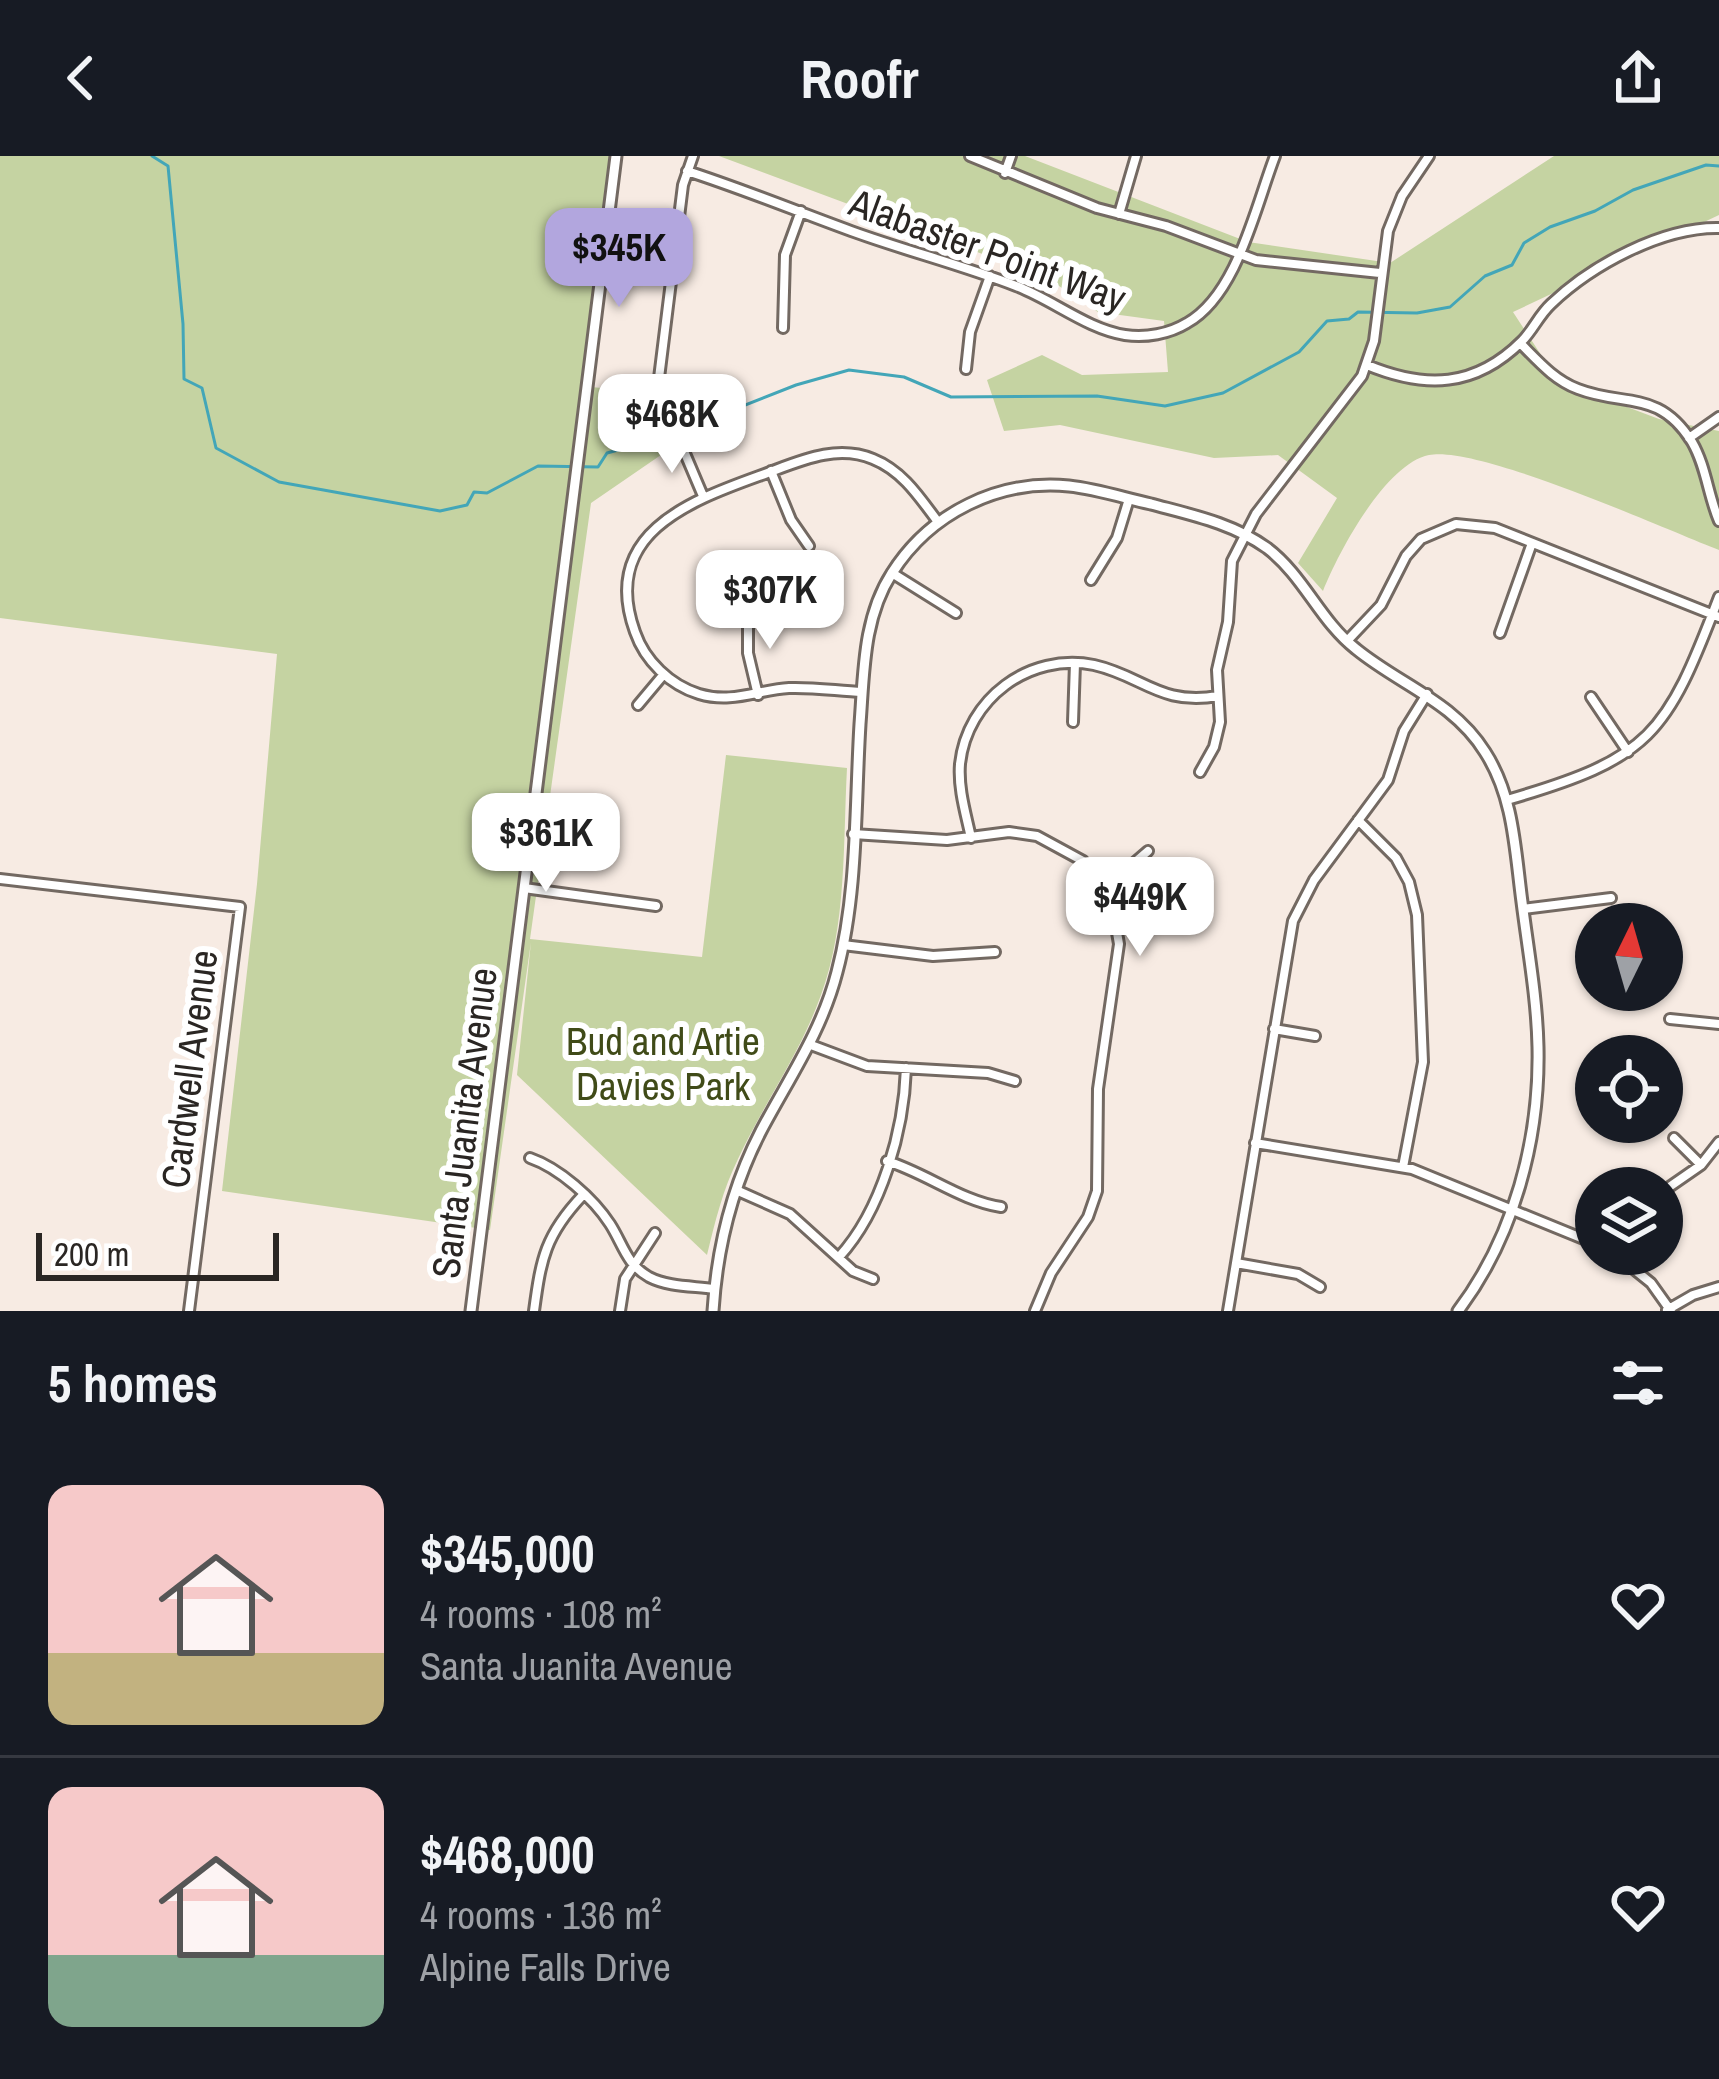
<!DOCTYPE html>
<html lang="en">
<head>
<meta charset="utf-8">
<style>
  :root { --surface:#171b24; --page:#20242c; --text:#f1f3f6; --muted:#9ea1a6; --line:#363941; --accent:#b2a6de }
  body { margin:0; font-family:"Archivo Narrow",sans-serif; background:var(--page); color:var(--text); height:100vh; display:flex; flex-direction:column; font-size:45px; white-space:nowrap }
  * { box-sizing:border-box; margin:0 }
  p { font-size:39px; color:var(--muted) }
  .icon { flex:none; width:66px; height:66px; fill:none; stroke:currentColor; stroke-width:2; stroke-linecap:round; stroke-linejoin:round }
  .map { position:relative; height:1155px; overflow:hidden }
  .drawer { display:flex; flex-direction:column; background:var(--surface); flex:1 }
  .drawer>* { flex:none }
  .needle { width:78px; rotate:5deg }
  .tools { position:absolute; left:1575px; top:747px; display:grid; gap:24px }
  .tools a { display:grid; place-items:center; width:108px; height:108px; border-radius:50%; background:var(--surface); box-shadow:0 3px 9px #0004; font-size:60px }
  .scale { position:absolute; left:36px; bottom:30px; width:243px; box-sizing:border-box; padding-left:12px; border:6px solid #2a2623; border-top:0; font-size:33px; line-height:42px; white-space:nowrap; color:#2a2623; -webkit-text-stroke:9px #fff; paint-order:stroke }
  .price { position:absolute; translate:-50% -102px; padding:0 27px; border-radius:24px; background:#fff; color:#222; font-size:39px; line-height:78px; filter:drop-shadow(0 3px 6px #0008) }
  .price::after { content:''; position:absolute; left:50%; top:72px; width:36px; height:27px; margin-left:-18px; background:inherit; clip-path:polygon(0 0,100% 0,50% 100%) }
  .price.active { background:var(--accent); color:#111 }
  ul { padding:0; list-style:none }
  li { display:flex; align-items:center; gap:36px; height:300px; padding:0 48px }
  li+li { border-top:3px solid var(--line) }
  li span { display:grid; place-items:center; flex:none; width:336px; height:240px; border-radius:24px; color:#555 }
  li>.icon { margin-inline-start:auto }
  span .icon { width:144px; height:144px; fill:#fffc; stroke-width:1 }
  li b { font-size:51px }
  h2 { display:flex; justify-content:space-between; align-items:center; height:144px; padding:0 48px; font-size:51px }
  header { display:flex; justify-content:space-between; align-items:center; height:156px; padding:0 48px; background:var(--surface); font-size:54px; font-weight:700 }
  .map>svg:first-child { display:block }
  .green { fill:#c5d3a2 }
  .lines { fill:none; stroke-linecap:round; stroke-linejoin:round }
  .stream { stroke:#43a6b8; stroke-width:3 }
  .minor-casing { stroke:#736962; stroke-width:14 }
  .tertiary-casing { stroke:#736962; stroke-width:15 }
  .minor { stroke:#fff; stroke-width:8 }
  .tertiary { stroke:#fff; stroke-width:9 }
  .labels { text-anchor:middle; stroke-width:12; stroke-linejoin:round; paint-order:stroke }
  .street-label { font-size:39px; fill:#2a2623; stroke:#fff }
  .park-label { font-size:39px; fill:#404b18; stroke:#fff }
</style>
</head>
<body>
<header><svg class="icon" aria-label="back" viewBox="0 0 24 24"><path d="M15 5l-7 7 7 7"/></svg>Roofr<svg class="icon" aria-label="share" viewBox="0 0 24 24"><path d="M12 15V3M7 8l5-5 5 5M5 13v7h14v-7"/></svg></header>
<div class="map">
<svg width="1719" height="1155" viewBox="0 0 1719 1155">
  <rect width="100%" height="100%" fill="#f7ebe3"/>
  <path class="green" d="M0,0H611L591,231L644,236L674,290L591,347L530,783L702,801L726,599L847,612C843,686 847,769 821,839C800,898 764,947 738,1003C723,1033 715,1066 707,1099L517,919L531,786L490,1074L222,1035L257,728L277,498L0,462Z
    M719,0H1025L1248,86L1390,107L1554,0H1719V59L1513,156L1558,225L1659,263L1719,275V394C1662,372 1479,289 1429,299C1385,308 1338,397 1323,435L1298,407L1337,342L1278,299L1214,302L1060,269L1004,275L987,224L1042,199L1082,219L1168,216L1164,165L1098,156L1047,122Z"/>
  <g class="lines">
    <path class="stream" d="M152,0L168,10L183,168L184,223L202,232L216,292L279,326L440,355L467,349L474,336L487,337L538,310L598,311L607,297L659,283L796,229L849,214L904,221L951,241L1097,240L1165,250L1223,237L1299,196L1327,165L1349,163L1358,156L1417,157L1450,151L1485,120L1512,109L1524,87L1550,71L1595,55L1633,34L1706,9L1719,10"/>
    <g class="minor-casing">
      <path id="minor" d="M693,0L683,29L659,222L664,248L703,340
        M970,0L1097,52L1166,70L1256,104L1380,117
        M687,15C743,33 796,55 851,75C906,95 962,109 1016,130C1053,144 1087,173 1125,179C1146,182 1169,178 1187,167C1237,139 1255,52 1275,0
        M1005,17L1011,0
        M1119,58L1136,0
        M783,172L785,99L801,55
        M1520,187C1538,205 1554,224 1578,233C1624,251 1659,233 1692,286C1706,310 1708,339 1719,365
        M1367,209C1425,233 1475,232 1522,185C1533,174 1539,159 1551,148C1592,109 1662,71 1719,72
        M966,213L970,176L990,120
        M1689,282L1719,261
        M771,315L791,364L809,390
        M892,417L956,457
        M1091,424L1117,382L1129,343
        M748,456V497L758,539
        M1500,477L1532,387
        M1347,485L1381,449L1406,400L1421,383L1456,368L1495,372L1719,461
        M862,536C838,535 813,531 789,532C757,534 732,548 699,538C670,529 645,505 635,476C600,379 687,346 759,320C796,307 834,287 873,303C903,315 920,342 938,366
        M1591,541L1628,596
        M638,549L664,518
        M1073,566L1075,507
        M1200,616L1214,591L1220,566L1217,514L1228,466L1232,405L1256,358L1362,220L1374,185L1388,75L1402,40L1429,0
        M1507,644C1651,602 1666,580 1719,441
        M1358,664L1396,702L1409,726L1417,759L1423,906L1403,1011
        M853,678L947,684L1009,676L1037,680L1083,705L1112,748L1119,788L1098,933L1097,1035L1088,1061L1051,1117L1035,1155
        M971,682C966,658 958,633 960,608C967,543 1029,496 1094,509C1143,520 1160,550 1218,540
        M0,723L240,751L189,1155
        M524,732L656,750
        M1105,732L1148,695
        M1523,753L1611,742
        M843,789L933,800L995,796
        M1670,863L1719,868
        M1274,873L1315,880
        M811,889L867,910L988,917L1015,925
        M1674,982L1701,1009
        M1255,987L1412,1013L1596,1088
        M530,1002C559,1012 593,1042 610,1068C623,1088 626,1108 649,1121C668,1131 693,1130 714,1133
        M887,1005C926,1017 961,1045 1001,1051
        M736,1034L790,1058L853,1115L873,1123
        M1662,1036L1701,1009L1719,986
        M1615,1098L1651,1127L1671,1155
        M839,1101C882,1054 904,974 906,912
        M1236,1107L1298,1118L1320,1131
        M1667,1154L1693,1139L1719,1131
        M534,1155C541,1103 545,1079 583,1039
        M620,1155L625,1123L655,1077
        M1228,1155L1293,765L1314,724L1388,624L1404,575L1427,538"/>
    </g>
    <g class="tertiary-casing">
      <path id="tertiary" d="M471,1155L616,0
        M713,1155C717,1092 732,1031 761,975C789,922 822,875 837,816C858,737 855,649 860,568C864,516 863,462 892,417C930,357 999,323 1069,330C1097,333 1124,342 1151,348C1192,359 1232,367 1267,392C1304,420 1320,465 1356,493C1400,529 1453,545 1485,596C1514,641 1515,694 1522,746C1528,794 1537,842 1538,891C1540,983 1514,1081 1458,1155"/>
    </g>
    <use href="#minor" class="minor"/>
    <use href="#tertiary" class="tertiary"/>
  </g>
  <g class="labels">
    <g class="street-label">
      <text transform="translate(988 94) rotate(20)" y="14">Alabaster Point Way</text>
      <text transform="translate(189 913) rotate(-83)" y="14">Cardwell Avenue</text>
      <text transform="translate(464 967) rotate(-83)" y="14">Santa Juanita Avenue</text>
    </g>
    <g class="park-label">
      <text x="663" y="899">Bud and Artie<tspan x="663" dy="45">Davies Park</tspan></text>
    </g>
  </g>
</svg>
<div class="tools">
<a><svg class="needle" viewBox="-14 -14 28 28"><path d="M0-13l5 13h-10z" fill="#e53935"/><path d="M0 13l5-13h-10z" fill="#9ea1a6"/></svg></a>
<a><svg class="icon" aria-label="locate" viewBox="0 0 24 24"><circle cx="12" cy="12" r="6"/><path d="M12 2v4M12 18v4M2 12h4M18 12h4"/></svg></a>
<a><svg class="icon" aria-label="layers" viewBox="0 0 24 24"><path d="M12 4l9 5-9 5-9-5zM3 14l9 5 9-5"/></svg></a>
</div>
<div class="scale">200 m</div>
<b class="price active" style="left:619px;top:154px">$345K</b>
<b class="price" style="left:672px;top:320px">$468K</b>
<b class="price" style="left:770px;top:496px">$307K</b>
<b class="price" style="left:546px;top:739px">$361K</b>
<b class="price" style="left:1140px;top:803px">$449K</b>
</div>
<section class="drawer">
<h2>5 homes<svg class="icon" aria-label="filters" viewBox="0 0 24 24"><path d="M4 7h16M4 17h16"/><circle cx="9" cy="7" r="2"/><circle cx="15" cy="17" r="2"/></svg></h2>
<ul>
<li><span style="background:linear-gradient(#f6c9c9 70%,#c2b280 0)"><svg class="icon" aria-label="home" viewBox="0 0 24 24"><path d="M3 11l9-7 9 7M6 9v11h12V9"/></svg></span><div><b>$345,000</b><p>4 rooms · 108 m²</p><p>Santa Juanita Avenue</p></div><svg class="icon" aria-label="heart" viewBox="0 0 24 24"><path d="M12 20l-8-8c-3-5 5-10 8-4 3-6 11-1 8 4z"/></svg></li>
<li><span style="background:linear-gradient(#f6c9c9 70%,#7fa58c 0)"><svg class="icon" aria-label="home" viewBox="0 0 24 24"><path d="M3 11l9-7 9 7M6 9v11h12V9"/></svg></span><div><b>$468,000</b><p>4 rooms · 136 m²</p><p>Alpine Falls Drive</p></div><svg class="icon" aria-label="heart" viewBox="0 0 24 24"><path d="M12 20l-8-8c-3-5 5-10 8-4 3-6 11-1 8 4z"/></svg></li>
</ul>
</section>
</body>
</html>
